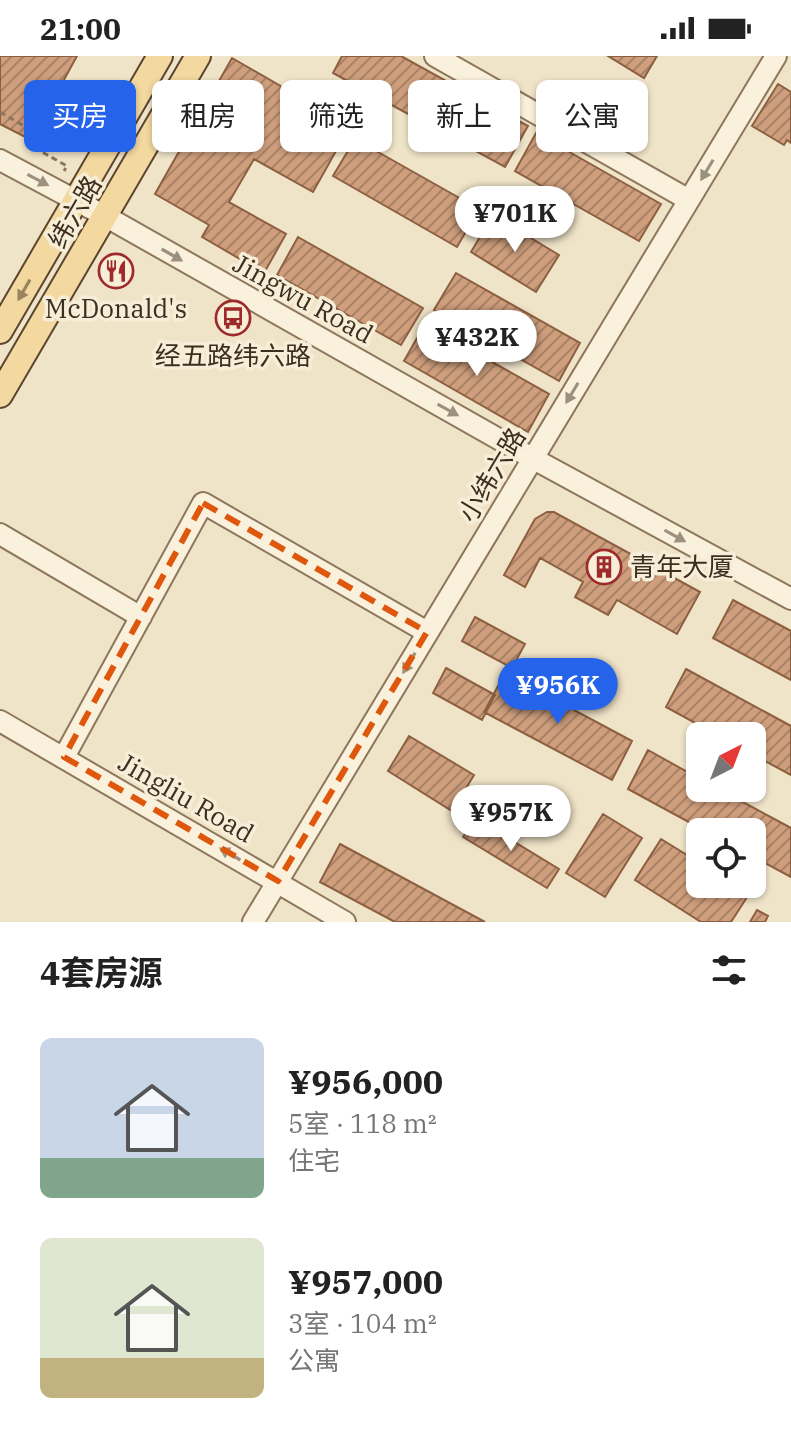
<!DOCTYPE html>
<html lang="zh">
<head>
<meta charset="utf-8">
<style>
  :root { --surface:#fff; --page:#f2f2f2; --text:#222; --muted:#767676; --accent:#2563eb }
  body { margin:0; font-family:"IBM Plex Serif","Noto Sans SC",serif; background:var(--page); color:var(--text); height:100vh; display:flex; flex-direction:column; font-size:30px; white-space:nowrap }
  * { box-sizing:border-box; margin:0 }
  p { font-size:26px; color:var(--muted) }
  .icon { flex:none; width:44px; height:44px; fill:none; stroke:currentColor; stroke-width:2; stroke-linecap:round; stroke-linejoin:round }
  .map { position:relative; height:866px; overflow:hidden }
  .sheet { display:flex; flex-direction:column; background:var(--surface); flex:1 }
  .sheet>* { flex:none }
  .guide { position:absolute; left:24px; top:24px; width:744px; height:72px; display:flex; gap:16px }
  .needle { width:52px; rotate:42deg }
  .fabs { position:absolute; left:686px; top:666px; display:grid; gap:16px }
  .fabs a { display:grid; place-items:center; width:80px; height:80px; border-radius:12px; background:var(--surface); box-shadow:0 2px 6px #0004; font-size:40px }
  .price { position:absolute; translate:-50% -68px; padding:0 18px; border-radius:28px; background:#fff; color:#222; font-size:26px; line-height:52px; filter:drop-shadow(0 2px 4px #0008) }
  .price::after { content:''; position:absolute; left:50%; top:48px; width:24px; height:18px; margin-left:-12px; background:inherit; clip-path:polygon(0 0,100% 0,50% 100%) }
  .price.on { background:var(--accent); color:#fff }
  ul { padding:0; list-style:none }
  li { display:flex; align-items:center; gap:24px; height:200px; padding:0 40px }
  li span { display:grid; place-items:center; flex:none; width:224px; height:160px; border-radius:12px; color:#555 }
  li>.icon { margin-inline-start:auto }
  span .icon { width:96px; height:96px; fill:#fffc; stroke-width:1 }
  li b { font-size:34px }
  h2 { display:flex; justify-content:space-between; align-items:center; height:96px; padding:0 40px; font-size:34px }
  .tag { padding:0 28px; border-radius:12px; background:var(--surface); box-shadow:0 2px 6px #0004; font-size:28px; line-height:72px }
  .tag.on { background:var(--accent); color:#fff }
  .status { display:flex; justify-content:space-between; align-items:center; height:56px; padding:0 40px; background:var(--surface); direction:ltr }
  .status svg { height:22px; fill:currentColor }
  .map>svg:first-child { display:block }
  .building { fill:url(#building-hatch); stroke:#8d5f41; stroke-width:2 }
  .lines { fill:none; stroke-linecap:round; stroke-linejoin:round }
  .minor-casing { stroke:#8d765c; stroke-width:24 }
  .major-casing { stroke:#5b4430; stroke-width:28 }
  .path { stroke:#8d765c; stroke-width:3; stroke-dasharray:6 4; stroke-linecap:butt }
  .minor { stroke:#faf1dc; stroke-width:20 }
  .major { stroke:#f3d9a0; stroke-width:24 }
  .oneway { fill:#9c907e }
  .oneway2 { fill:#988460 }
  .marked { fill:none; stroke:#df570d; stroke-width:6; stroke-dasharray:16 10; stroke-linejoin:round }
  .labels { text-anchor:middle; stroke-width:7; stroke-linejoin:round; paint-order:stroke }
  .street-label { font-size:26px; fill:#3d2e20; stroke:#f7eed8 }
  .poi-label { font-size:26px; fill:#3d2e20; stroke:#f7eed8 }
</style>
</head>
<body>
<div class="status"><b>21:00</b><svg viewBox="0 0 49 12"><path d="M0 12V9h3v3zM5 12V6h3v6zM10 12V3h3v9zM15 12V0h3v12zM26 1h20v11H26zM47 4h2v5h-2z"/></svg></div>
<div class="map">
<svg width="791" height="866" viewBox="0 0 791 866">
  <defs>
    <pattern id="building-hatch" width="6" height="6" patternUnits="userSpaceOnUse" patternTransform="scale(2)"><rect width="6" height="6" fill="#cf9f7d"/><path d="M-1 1l2-2M0 6l6-6M5 7l2-2" fill="none" stroke="#a98266"/></pattern>
  </defs>
  <rect width="100%" height="100%" fill="#f0e4c8"/>
  <path class="building" d="M0,0H77L31,84L0,68Z
    M342,0H401L528,70L505,111L333,17Z
    M608,0H657L644,22Z
    M232,2L350,70L313,136L254,103L229,146L286,178L264,217L202,181L209,169L155,138Z
    M778,28L791,36V87L787,84L784,89L752,70Z
    M536,77L661,148L639,185L515,115Z
    M355,83L479,153L457,191L333,120Z
    M493,159L559,199L536,236L471,196Z
    M298,181L423,252L401,289L277,219Z
    M456,217L580,287L559,325L434,254Z
    M425,268L549,338L528,376L404,305Z
    M547,456H554L700,536L677,578L617,544L608,559L575,541L583,526L540,502L525,531L504,519L535,463Z
    M733,544L791,575V624L713,582Z
    M475,561L525,588L512,612L462,585Z
    M446,612L495,639L482,664L433,637Z
    M686,613L791,670V719L752,698V680H719L666,651Z
    M505,617L632,685L612,724L484,656Z
    M409,680L474,719L452,755L388,715Z
    M648,694L700,723V732H717L791,772V821L752,800V776H707L628,733Z
    M603,758L642,782L605,841L566,817Z
    M475,762L559,813L547,832L463,781Z
    M661,783L700,807V828H732L749,838L731,866H701L635,824Z
    M340,788L485,866H395L320,826Z
    M757,854L768,860L765,866H750Z"/>
  <g class="lines">
    <g class="minor-casing">
      <path id="minor" d="M435,0L689,144
        M0,104L105,160L532,402L791,543
        M0,478L141,561
        M0,665L345,866
        M64,701L203,447L427,576
        M253,866L776,0"/>
    </g>
    <g class="major-casing">
      <path id="major" d="M0,275L160,0
        M0,339L198,0"/>
    </g>
    <path class="path" d="M0,56L48,84L42,96L67,110L64,115"/>
    <use href="#minor" class="minor"/>
    <use href="#major" class="major"/>
  </g>
  <defs><path id="oneway-solid" d="M-6-.8H1V-3.2L6.5 0L1 3.2V.8H-6Z" transform="scale(2)"/></defs>
  <g class="oneway">
    <use href="#oneway-solid" transform="translate(707 114) rotate(121)"/>
    <use href="#oneway-solid" transform="translate(38 124) rotate(28)"/>
    <use href="#oneway-solid" transform="translate(172 199) rotate(30)"/>
    <use href="#oneway-solid" transform="translate(572 337) rotate(121)"/>
    <use href="#oneway-solid" transform="translate(448 354) rotate(29)"/>
    <use href="#oneway-solid" transform="translate(675 480) rotate(29)"/>
    <use href="#oneway-solid" transform="translate(409 607) rotate(121)"/>
    <use href="#oneway-solid" transform="translate(230 798) rotate(-150)"/>
  </g>
  <use class="oneway2" href="#oneway-solid" transform="translate(24 234) rotate(120)"/>
  <path class="marked" d="M203,447L427,576L278,825L64,701Z"/>
  <defs>
    <g id="restaurant-ring" transform="scale(1.8)"><circle r="9.5" fill="#f7eed8" stroke="#9e2a2b" stroke-width="1.5"/><path d="M-5-6h1v4h1v-4h1v4h1v-4h1v5L-1.5 .5V6h-2V.5L-5-1ZM5-6V6H3V1.5H1.5Q1.5-4 5-6Z" fill="#9e2a2b"/></g>
    <g id="bus-ring" transform="scale(1.8)"><circle r="9.5" fill="#f7eed8" stroke="#9e2a2b" stroke-width="1.5"/><path d="M-5-6H5V4H4V6H2V4H-2V6H-4V4H-5ZM-3.5-4V0h7V-4ZM-3.5 1.2v1.5H-2V1.2ZM2 1.2v1.5H3.5V1.2Z" fill="#9e2a2b"/></g>
    <g id="building-ring" transform="scale(1.8)"><circle r="9.5" fill="#f7eed8" stroke="#9e2a2b" stroke-width="1.5"/><path d="M-4-6H4V6H1V3H-1V6H-4ZM-2.5-4.3h1.7v1.8h-1.7ZM.8-4.3h1.7v1.8H.8ZM-2.5-1h1.7V.8h-1.7ZM.8-1h1.7V.8H.8Z" fill="#9e2a2b"/></g>
  </defs>
  <g fill-rule="evenodd">
    <use href="#restaurant-ring" x="116" y="215"/>
    <use href="#bus-ring" x="233" y="262"/>
    <use href="#building-ring" x="604" y="511"/>
  </g>
  <g class="labels">
    <g class="street-label">
      <text transform="translate(75 156) rotate(-60)" y="9">纬六路</text>
      <text transform="translate(303 243) rotate(29)" y="9">Jingwu Road</text>
      <text transform="translate(492 419) rotate(-59)" y="9">小纬六路</text>
      <text transform="translate(186 742) rotate(30)" y="9">Jingliu Road</text>
    </g>
    <g class="poi-label">
      <text x="116" y="262">McDonald's</text>
      <text x="233" y="309">经五路纬六路</text>
      <text x="630" y="520" text-anchor="start">青年大厦</text>
    </g>
  </g>
</svg>
<div class="fabs">
<a><svg class="needle" viewBox="-14 -14 28 28"><path d="M0-13l5 13h-10z" fill="#e53935"/><path d="M0 13l5-13h-10z" fill="#767676"/></svg></a>
<a><svg class="icon" aria-label="locate" viewBox="0 0 24 24"><circle cx="12" cy="12" r="6"/><path d="M12 2v4M12 18v4M2 12h4M18 12h4"/></svg></a>
</div>
<b class="price" style="left:515px;top:198px">¥701K</b>
<b class="price" style="left:477px;top:322px">¥432K</b>
<b class="price on" style="left:558px;top:670px">¥956K</b>
<b class="price" style="left:511px;top:797px">¥957K</b>
<div class="guide">
<a class="tag on">买房</a>
<a class="tag">租房</a>
<a class="tag">筛选</a>
<a class="tag">新上</a>
<a class="tag">公寓</a>
</div>
</div>
<section class="sheet">
<h2>4套房源<svg class="icon" aria-label="filters" viewBox="0 0 24 24"><path d="M4 7h16M4 17h16"/><circle cx="9" cy="7" r="2"/><circle cx="15" cy="17" r="2"/></svg></h2>
<ul>
<li><span style="background:linear-gradient(#c9d6e8 75%,#7fa58c 0)"><svg class="icon" aria-label="home" viewBox="0 0 24 24"><path d="M3 11l9-7 9 7M6 9v11h12V9"/></svg></span><div><b>¥956,000</b><p>5室 · 118 m²</p><p>住宅</p></div></li>
<li><span style="background:linear-gradient(#dfe7d0 75%,#c2b280 0)"><svg class="icon" aria-label="home" viewBox="0 0 24 24"><path d="M3 11l9-7 9 7M6 9v11h12V9"/></svg></span><div><b>¥957,000</b><p>3室 · 104 m²</p><p>公寓</p></div></li>
</ul>
</section>
</body>
</html>
